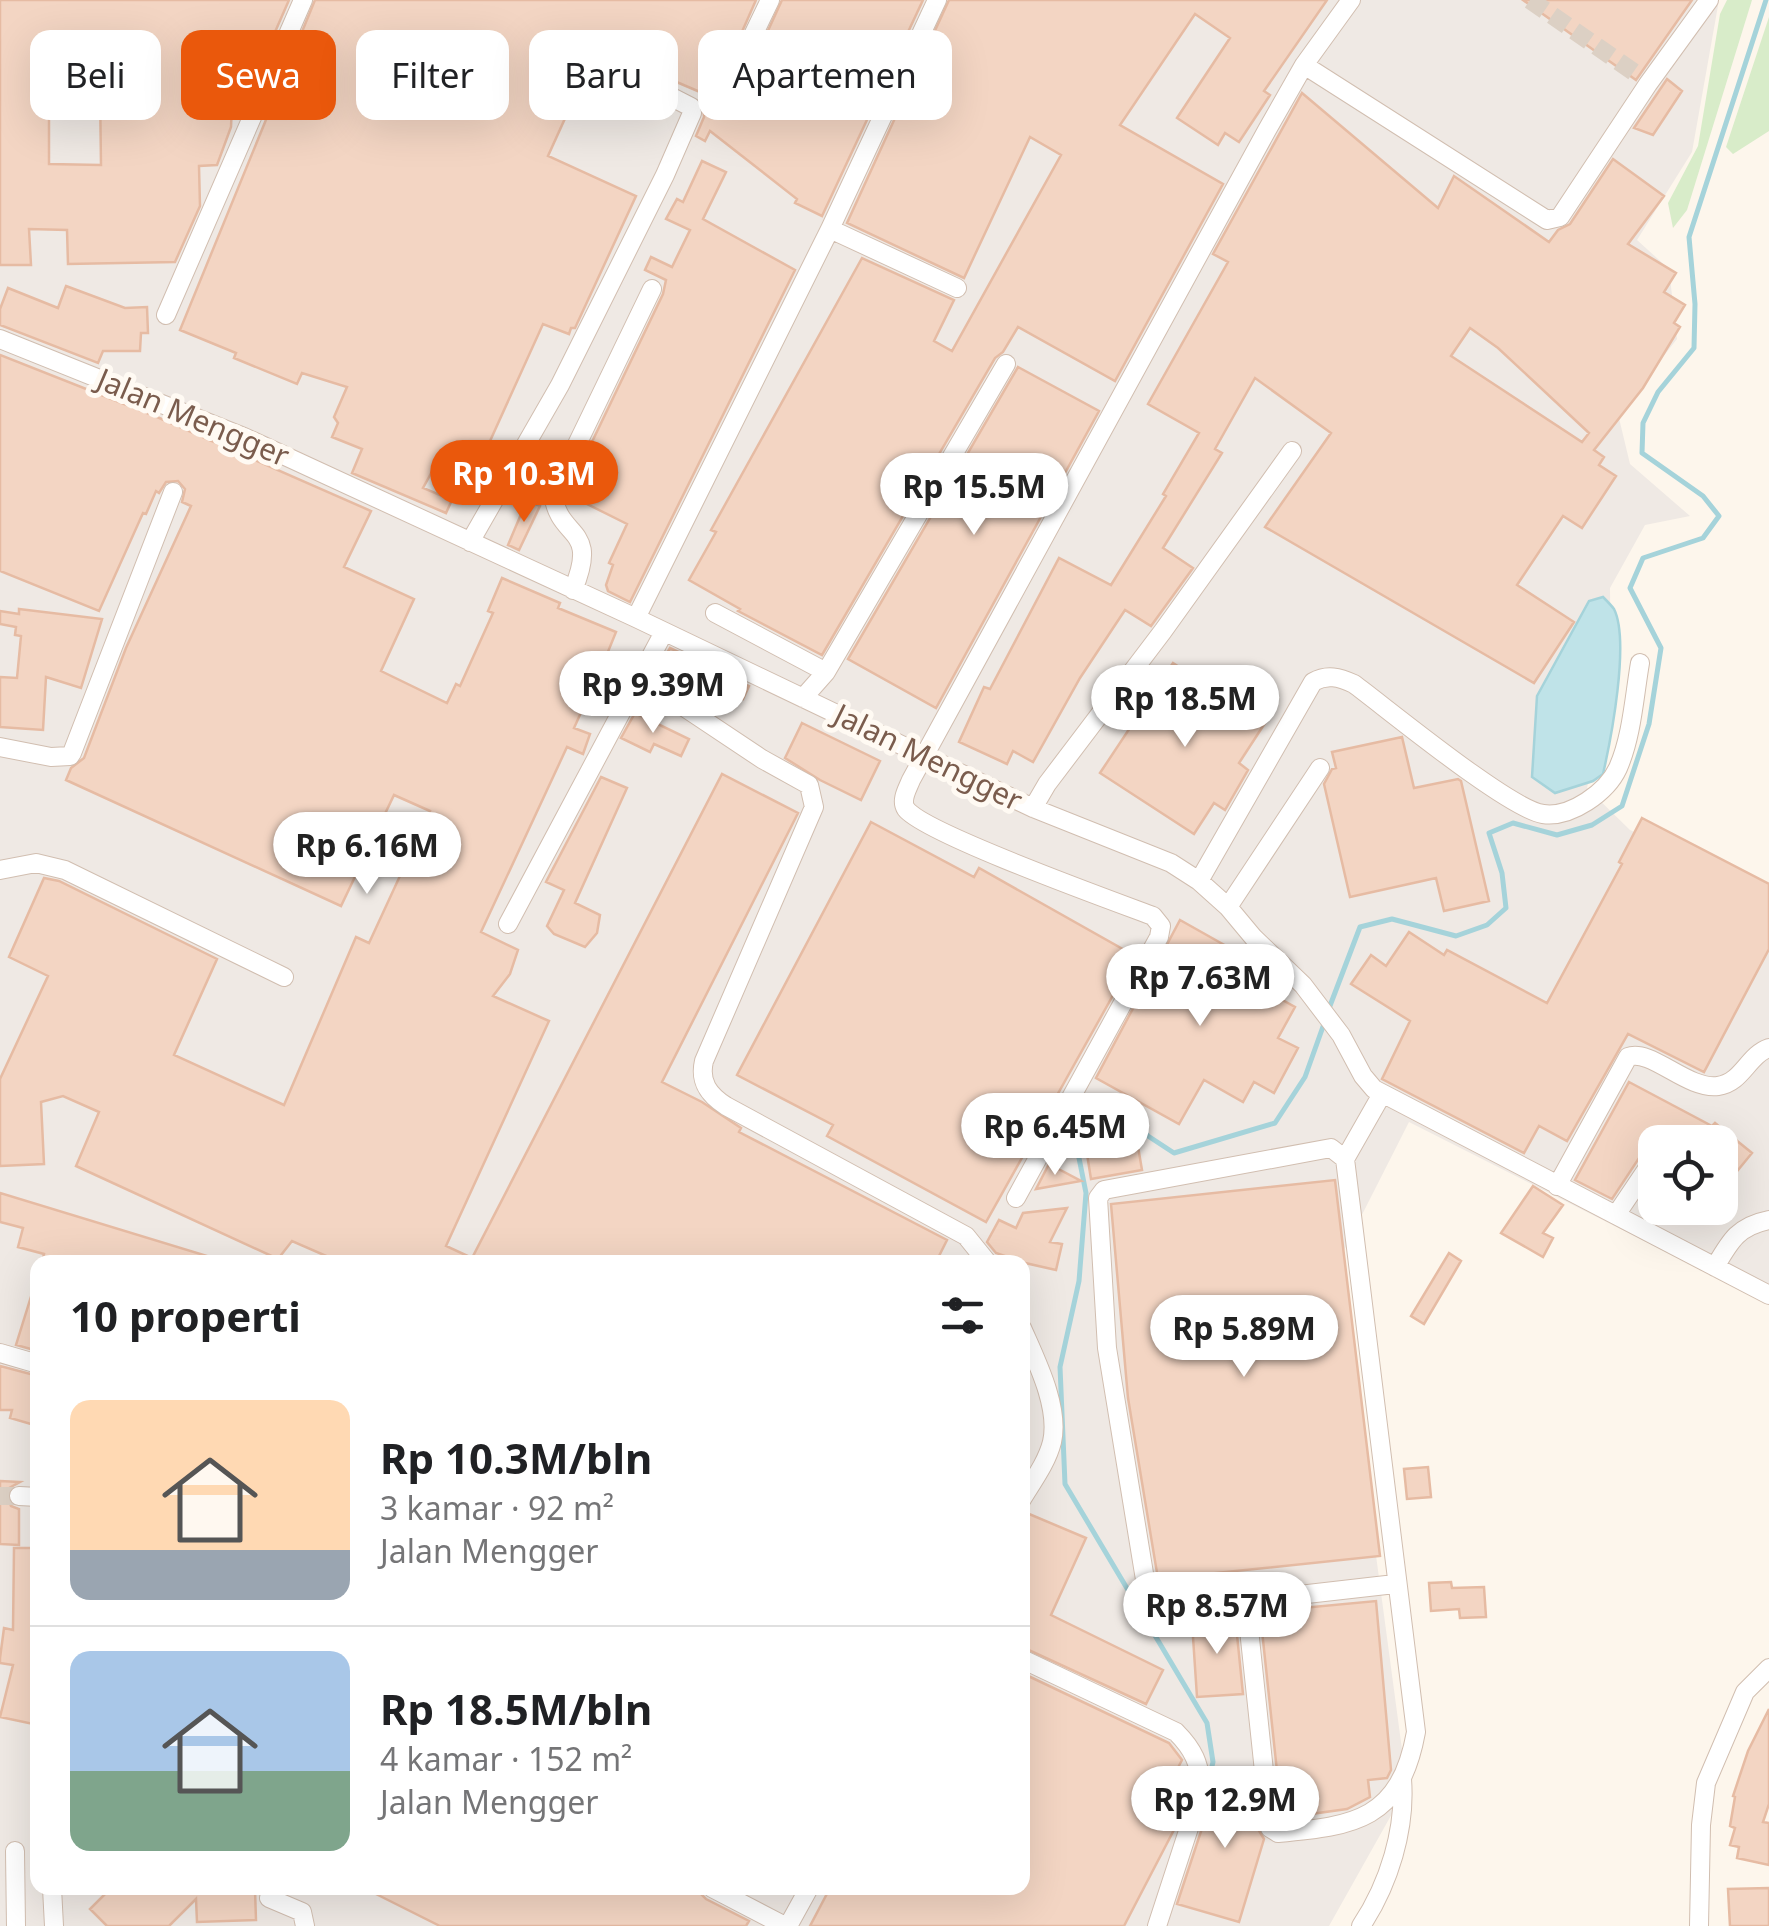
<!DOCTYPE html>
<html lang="id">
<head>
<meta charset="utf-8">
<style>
  :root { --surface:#fff; --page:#f2f2f2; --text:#202124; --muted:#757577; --line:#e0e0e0; --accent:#ea580c }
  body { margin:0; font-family:"Noto Sans",sans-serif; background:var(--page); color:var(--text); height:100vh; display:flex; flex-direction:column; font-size:38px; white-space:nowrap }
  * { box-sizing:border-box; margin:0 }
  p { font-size:32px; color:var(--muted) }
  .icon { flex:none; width:55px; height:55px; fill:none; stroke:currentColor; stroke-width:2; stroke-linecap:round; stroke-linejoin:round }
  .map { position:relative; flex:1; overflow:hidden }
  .panel { position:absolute; left:30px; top:1255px; width:1000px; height:640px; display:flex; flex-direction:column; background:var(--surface); border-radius:20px; box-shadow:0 10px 40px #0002 }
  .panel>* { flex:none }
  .top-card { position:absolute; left:30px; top:30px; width:1000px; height:90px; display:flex; gap:20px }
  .fabs { position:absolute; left:1638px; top:1125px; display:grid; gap:20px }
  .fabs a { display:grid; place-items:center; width:100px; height:100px; border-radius:20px; background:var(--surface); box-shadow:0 10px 40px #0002; font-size:50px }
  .price { position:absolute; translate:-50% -85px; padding:0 22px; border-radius:35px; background:#fff; color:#222; font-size:32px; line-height:65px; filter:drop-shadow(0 2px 5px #0008) }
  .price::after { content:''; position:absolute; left:50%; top:60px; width:30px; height:22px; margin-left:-15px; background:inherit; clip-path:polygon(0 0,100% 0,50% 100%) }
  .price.selected { background:var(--accent); color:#fff }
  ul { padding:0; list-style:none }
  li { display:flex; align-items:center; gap:30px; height:250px; padding:0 40px }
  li+li { border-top:2px solid var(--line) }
  li span { display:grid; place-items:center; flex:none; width:280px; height:200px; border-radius:20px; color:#555 }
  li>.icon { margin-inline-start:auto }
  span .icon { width:120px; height:120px; fill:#fffc; stroke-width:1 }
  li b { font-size:42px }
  h2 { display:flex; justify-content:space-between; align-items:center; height:120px; padding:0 40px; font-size:42px }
  .pill { padding:0 35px; border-radius:20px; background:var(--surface); box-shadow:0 10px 40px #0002; font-size:35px; line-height:90px }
  .pill.selected { background:var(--accent); color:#fff }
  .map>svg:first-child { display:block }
  .industrial { fill:#efe9e4; fill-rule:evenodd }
  .green { fill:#d8ecc9 }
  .water { fill:#bfe3e8; stroke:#a5d3da; stroke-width:2.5 }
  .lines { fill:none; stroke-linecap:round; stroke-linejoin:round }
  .stream { stroke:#a5d3da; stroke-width:5 }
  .building { fill:#f3d5c3; stroke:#e6bba3; stroke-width:2.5; fill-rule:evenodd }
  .minor-tunnel { stroke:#dcd0c4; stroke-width:18; stroke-dasharray:18 9; stroke-linecap:butt }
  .minor-casing { stroke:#d1beb0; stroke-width:20 }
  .minor { stroke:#fff; stroke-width:18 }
  .labels { text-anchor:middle; stroke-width:10; stroke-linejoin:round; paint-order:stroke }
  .street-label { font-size:30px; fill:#7a5c4d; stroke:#fffaf3 }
</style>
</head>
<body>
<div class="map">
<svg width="1769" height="1926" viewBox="0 0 1769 1926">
  <rect width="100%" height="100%" fill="#fdf6ec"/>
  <path class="industrial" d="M0,0H1719L1692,152L1637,240L1669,269L1677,339L1618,414L1630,464L1690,516L1645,525L1610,588L1611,686L1587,788L1630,830L1769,896V1304L1409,1122L1337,1264L1407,1787L1329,1926H0ZM1655,1142H1720V1208H1655ZM38,1262H1022V1888H38Z"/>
  <path class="green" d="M1727,0H1752L1687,210L1673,228L1668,203L1698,146L1720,14Z
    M1769,17V131L1733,154L1726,147Z"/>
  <path class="water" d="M1603,597C1607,601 1611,605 1614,609C1630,641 1611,739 1603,774L1593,781L1555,793L1532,777L1537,696L1589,601Z"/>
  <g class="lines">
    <path class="stream" d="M1328,1011L1360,927L1392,919L1456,936L1487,925L1506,908L1502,873L1489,833L1513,823L1557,835L1592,825L1622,806L1649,724L1661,648L1630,588L1643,558L1703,538L1719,516L1703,496L1642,453L1643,423L1658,392L1694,348L1695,304L1689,237L1766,0
      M1209,1779L1213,1762L1207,1723L1065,1484L1060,1367L1079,1281L1086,1193L1077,1148L1100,1112L1120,1107L1148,1136L1174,1153L1275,1123L1305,1077L1325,1021"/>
  </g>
  <path class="building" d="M0,0H289L275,32L235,34L231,127L217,165L199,166L200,206L175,262L68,264L67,230L29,229L31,265H0ZM49,90H100L101,165L49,164Z
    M315,0H756L733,52L735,60L745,64L756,57L782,0H923L822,216L795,203L797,199L710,131L705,141L696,136L704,117L703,104L707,95L597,48L548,156L636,196L575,328H571L569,334L543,324L476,472L440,457L423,488L452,500L446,513L352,473L362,449L332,437L338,423L334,417L347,387L302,373L297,384L234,358L236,353L180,330Z
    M949,0H1327L1264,91L1270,95L1239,142L1225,133L1218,145L1177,118L1230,38L1195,14L1120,125L1223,184L1115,381L1018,327L1003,352L995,358L822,655L738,611L740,609L689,580L716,532L711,530L862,258L954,300L934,341L952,351L1061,155L1030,137L964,278L847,223Z
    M1523,0H1692L1636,80Z
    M1667,79L1682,91L1653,135L1634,128Z
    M1302,93L1438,208L1454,176L1549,242L1558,230L1570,224L1613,159L1664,196L1628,244L1676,273L1664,292L1685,305L1674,323L1680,327L1643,388L1594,450L1604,457L1599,465L1616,476L1582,528L1563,516L1517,585L1574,622L1534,683L1265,527L1331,433L1255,378L1215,449L1222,453L1163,548L1193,568L1151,626L1125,610L1080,678L1033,762L1013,751L1007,764L959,742L984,687L990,689L1059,558L1111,585L1166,496L1163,494L1199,433L1148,404L1228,262L1213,254ZM1470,328L1498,348L1589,433L1582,442L1451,356Z
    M702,161L726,172L703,219L795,270L630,602L608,591L606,585L613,565L609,563L627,524L567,494L663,294L666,280L645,270L651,257L672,267L690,230L666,219L677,199L683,202Z
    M66,286L125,308L147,307L148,333H141L140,351H103L98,363L0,325V309L8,288L58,308Z
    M0,355L157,417L371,511L344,567L414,599L381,671L447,703L456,684L460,686L493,613L488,611L502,578L560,603L558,608L616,632L601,669L593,666L577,705L583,708L574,728L590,734L583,754L567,747L481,932L518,950L510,974L493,996L549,1021L446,1246L472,1258L722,774L798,813L662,1082L702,1102L741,1128L739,1132L947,1240L936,1262H328L331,1258L292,1241L278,1259L76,1166L99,1112L63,1096L41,1102L44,1164L0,1166V1079L48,976L9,957L44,878L59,881L217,959L174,1055L284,1105L356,937L369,943L430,811L394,795L341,906L66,780L71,768L84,758L126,648L191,506L182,502L185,489L178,481L166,482L159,493L156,491L146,514L143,513L99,611L0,571Z
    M1018,367L1099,411L936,708L848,659Z
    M527,500L540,506L519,550L508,545Z
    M19,609L102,619L81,688L46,677L43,730L0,727V677L17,678L21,636L15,635L16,627L0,624V611L19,614Z
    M670,648L749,686L743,699L663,660Z
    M1173,663L1265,723L1239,763L1248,770L1225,810L1214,803L1194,834L1100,773Z
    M635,713L689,739L681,756L654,744L650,752L621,738Z
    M802,723L880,761L861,800L820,780L785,758Z
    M1402,737L1414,788L1458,779L1461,781L1489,901L1444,911L1436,878L1350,897L1324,784L1332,769L1336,768L1332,752Z
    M601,777L627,788L575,903L600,915L597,933L585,947L554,934L547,926L564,890L546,882Z
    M1642,818L1769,884V949L1704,1072L1628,1034L1567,1141L1539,1126L1524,1153L1382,1079L1410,1021L1351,984L1371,955L1386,966L1409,932L1444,955L1447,950L1547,1003L1622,864L1619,862Z
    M871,822L974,877L979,868L1135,956L986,1222L827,1136L833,1125L737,1075Z
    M1180,920L1267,969L1257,986L1295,1007L1278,1038L1298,1048L1274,1093L1254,1082L1243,1102L1204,1080L1179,1124L1096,1078Z
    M1629,1082L1712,1126L1715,1123L1752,1153L1720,1192V1142H1655V1151L1641,1155L1612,1199L1575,1180Z
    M1135,1129L1142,1170L1091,1179L1087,1154L1096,1153L1092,1136Z
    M1049,1164L1081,1181L1036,1189Z
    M1335,1180L1380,1556L1158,1579L1128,1398L1111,1204Z
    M1533,1186L1563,1205L1543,1233L1553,1238L1543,1257L1501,1233Z
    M0,1193L217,1259L216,1262H42L44,1254L18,1247L23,1228L0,1222Z
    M1067,1208L1050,1242L1062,1244L1056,1270L1025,1263L1023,1266L1022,1262L996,1253L987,1242L999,1220L1016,1228L1023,1213Z
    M1449,1253L1461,1261L1424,1324L1411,1316Z
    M34,1287H38V1351L16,1345Z
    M0,1366L38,1376V1426L10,1418L12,1410H0Z
    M1428,1467L1431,1497L1407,1499L1404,1469Z
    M0,1481L20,1482L9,1488L7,1496L11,1506L19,1509V1545L0,1544Z
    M1022,1511L1086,1538L1051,1615L1163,1670L1146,1704L1022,1647Z
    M14,1548H34L38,1725L0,1717L13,1665L0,1663V1658L4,1628L13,1630Z
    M1451,1582L1452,1588L1484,1587L1486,1617L1460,1618L1459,1609L1431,1611L1429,1583Z
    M1376,1601L1391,1770L1387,1778L1368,1780L1370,1797L1347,1809L1282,1818L1260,1612Z
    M1235,1615L1243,1694L1197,1697L1192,1622Z
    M1022,1673L1169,1743L1182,1760L1170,1783L1187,1792L1177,1824L1124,1926H810L830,1888H1022Z
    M1769,1709V1804L1763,1822L1769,1823V1865L1737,1858L1739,1847L1730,1845L1735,1828L1730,1826L1735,1797L1733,1796L1748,1751Z
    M1214,1770L1253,1782L1258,1829L1264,1839L1239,1922L1177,1904L1214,1792Z
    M111,1888H177L182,1892L255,1890L256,1920L197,1922L196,1899L169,1926H107L90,1909Z
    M364,1888H695L706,1899L749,1921L746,1926H440Z
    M1769,1888V1926H1730L1728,1889Z"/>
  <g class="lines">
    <path class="minor-tunnel" d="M1530,0L1638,75
      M0,1496H19"/>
    <g class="minor-casing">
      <path id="minor" d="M745,52L770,0
        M1304,65L1547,220L1560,217L1648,84L1709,0
        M830,229L957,288
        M166,315L303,0
        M0,339L244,437L636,618L1033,808L1171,863L1199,881L1228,907L1253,937L1303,985L1341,1035L1363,1076L1374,1089L1769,1295
        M470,542L560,385L665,175L692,113L691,107L656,89
        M573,590C600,525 559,541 553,494L652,289
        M715,613L826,672
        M636,618L830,229L937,0
        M642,679L762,759L809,785L814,807L704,1061C699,1082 709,1095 726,1106L966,1236L987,1262
        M803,698L826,672L1006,364
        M0,747L51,757L70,756L72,753L173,492
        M1033,808L1047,784L1163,631L1292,451
        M0,870L36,863L65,870L284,977
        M1199,881L1313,682C1327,674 1339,677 1354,684C1389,710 1509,809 1543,814C1571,818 1607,792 1618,768C1632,736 1634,698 1640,663
        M1228,907L1320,768
        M508,924L664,632
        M1345,1159L1331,1148L1104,1190L1098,1198L1107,1348L1150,1610L1160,1615L1246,1601L1395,1584
        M1557,1186L1628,1057C1651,1048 1687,1090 1718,1086C1742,1083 1748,1055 1769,1048
        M1016,1198L1159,937L1161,926L1153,916C1113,901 924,833 906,809C900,800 908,788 911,780L1267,130L1304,65L1351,0
        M1616,1215L1651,1163
        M1715,1267C1730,1241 1738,1226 1769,1220
        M1022,1328C1036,1360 1060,1407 1052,1442C1047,1462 1033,1481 1022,1499
        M0,1353L38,1364
        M19,1496L38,1497
        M1246,1601L1270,1828L1278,1833C1355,1826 1400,1820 1416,1732L1345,1159L1382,1094
        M1022,1659L1176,1732C1194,1750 1199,1763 1202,1788L1157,1926
        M15,1851L16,1926
        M52,1888L54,1926
        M712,1888L785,1926
        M269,1898L302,1912L305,1926
        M788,1926L809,1888
        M1361,1926C1389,1884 1406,1829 1402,1779
        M1699,1926L1701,1825L1706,1783L1745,1692L1769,1668"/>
    </g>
    <use href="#minor" class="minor"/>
  </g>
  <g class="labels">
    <g class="street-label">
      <text transform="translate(193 418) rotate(23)" y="10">Jalan Mengger</text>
      <text transform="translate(928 758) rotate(26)" y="10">Jalan Mengger</text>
    </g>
  </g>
</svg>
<div class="fabs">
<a><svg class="icon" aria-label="locate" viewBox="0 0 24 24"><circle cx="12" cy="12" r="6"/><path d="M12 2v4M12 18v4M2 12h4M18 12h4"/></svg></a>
</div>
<b class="price selected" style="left:524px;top:525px">Rp 10.3M</b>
<b class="price" style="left:974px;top:538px">Rp 15.5M</b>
<b class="price" style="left:653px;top:736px">Rp 9.39M</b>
<b class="price" style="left:1185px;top:750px">Rp 18.5M</b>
<b class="price" style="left:367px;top:897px">Rp 6.16M</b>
<b class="price" style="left:1200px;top:1029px">Rp 7.63M</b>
<b class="price" style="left:1055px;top:1178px">Rp 6.45M</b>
<b class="price" style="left:1244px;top:1380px">Rp 5.89M</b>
<b class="price" style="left:1217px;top:1657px">Rp 8.57M</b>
<b class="price" style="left:1225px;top:1851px">Rp 12.9M</b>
<div class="top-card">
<a class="pill">Beli</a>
<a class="pill selected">Sewa</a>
<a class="pill">Filter</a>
<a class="pill">Baru</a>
<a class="pill">Apartemen</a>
</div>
<section class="panel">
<h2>10 properti<svg class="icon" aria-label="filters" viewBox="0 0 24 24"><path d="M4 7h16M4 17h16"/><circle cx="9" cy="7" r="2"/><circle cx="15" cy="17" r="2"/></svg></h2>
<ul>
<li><span style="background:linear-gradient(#ffd9b3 75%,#9aa5b1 0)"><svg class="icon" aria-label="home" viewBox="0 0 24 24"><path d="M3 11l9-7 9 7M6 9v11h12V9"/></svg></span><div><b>Rp 10.3M/bln</b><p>3 kamar · 92 m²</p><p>Jalan Mengger</p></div></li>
<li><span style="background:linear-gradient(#a9c7e8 60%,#7fa58c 0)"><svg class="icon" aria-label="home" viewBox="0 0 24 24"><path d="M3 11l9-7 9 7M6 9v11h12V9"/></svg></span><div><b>Rp 18.5M/bln</b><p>4 kamar · 152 m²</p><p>Jalan Mengger</p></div></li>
</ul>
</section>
</div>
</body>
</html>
